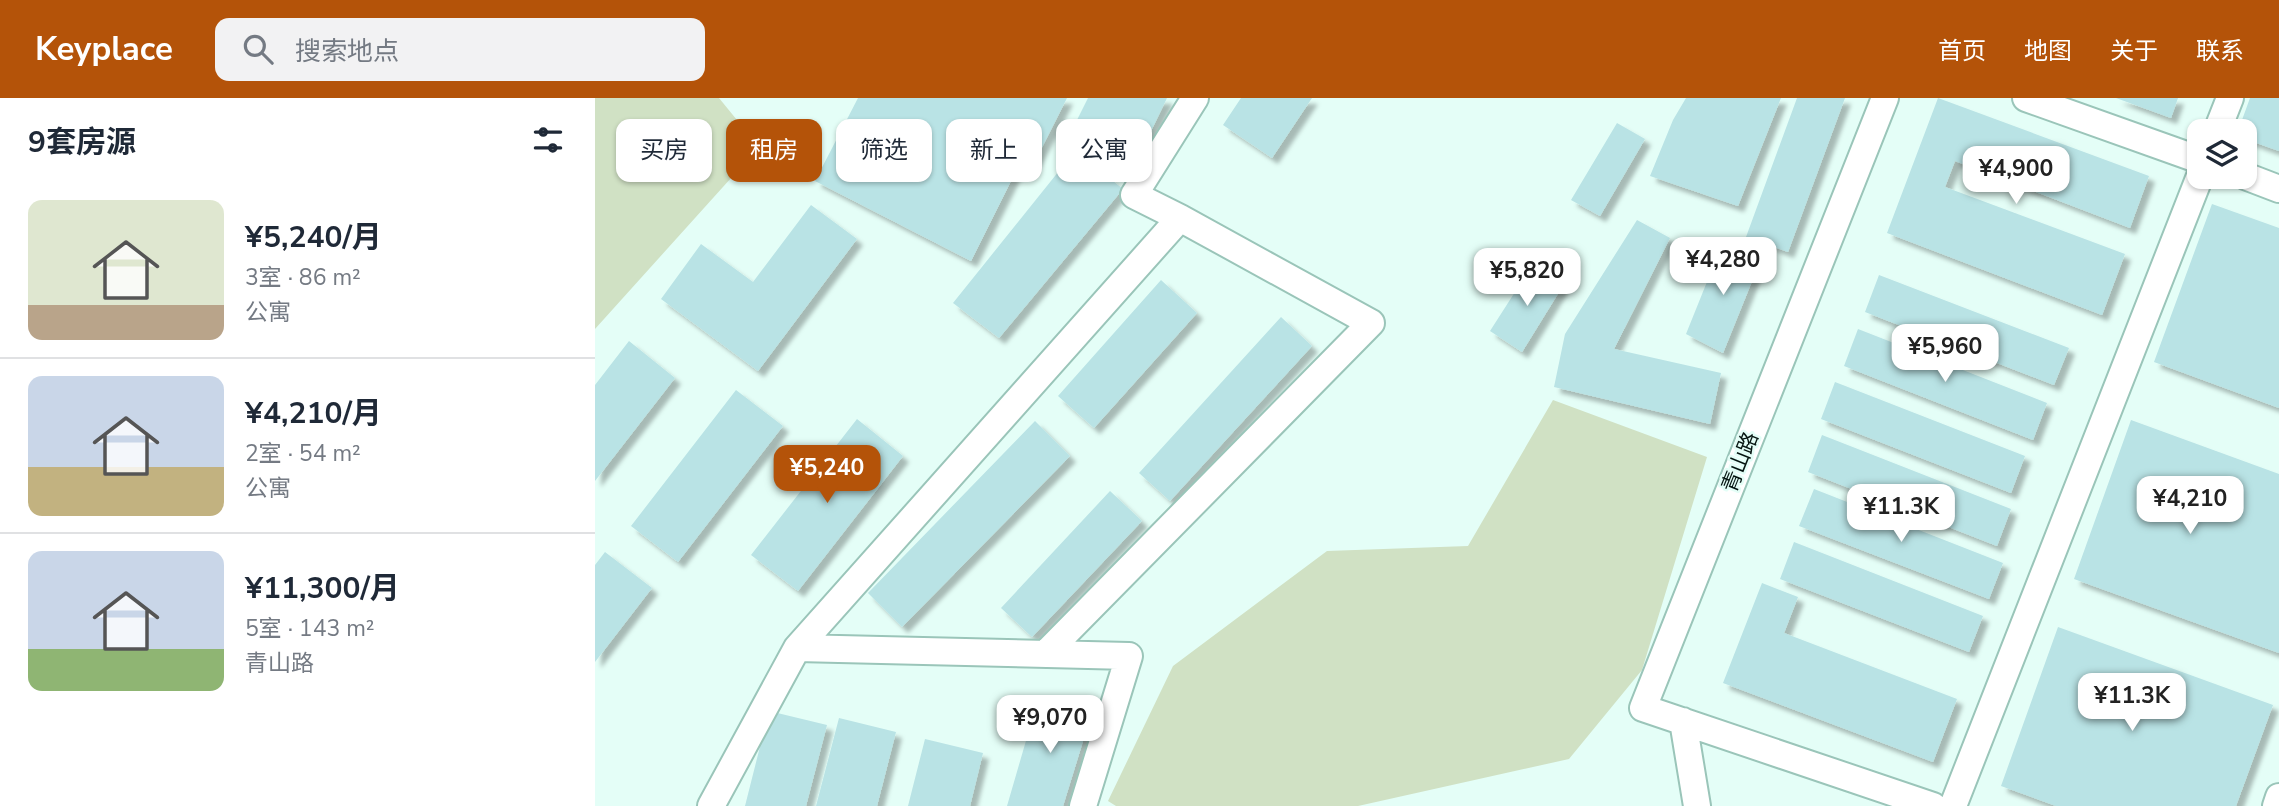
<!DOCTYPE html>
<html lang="zh">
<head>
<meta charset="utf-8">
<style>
  :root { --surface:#fff; --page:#f2f2f3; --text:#1f2937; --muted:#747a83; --line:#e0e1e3; --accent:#b45309 }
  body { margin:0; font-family:"Nunito Sans","Noto Sans SC",sans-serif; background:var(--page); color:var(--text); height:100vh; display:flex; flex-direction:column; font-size:26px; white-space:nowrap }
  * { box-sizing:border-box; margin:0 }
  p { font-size:23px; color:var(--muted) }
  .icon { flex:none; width:38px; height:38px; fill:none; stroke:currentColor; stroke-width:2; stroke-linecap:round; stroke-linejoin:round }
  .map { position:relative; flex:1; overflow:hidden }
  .details { display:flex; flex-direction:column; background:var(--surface); width:595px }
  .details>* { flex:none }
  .top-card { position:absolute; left:21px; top:21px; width:665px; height:63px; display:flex; gap:14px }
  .buttons { position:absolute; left:1592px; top:21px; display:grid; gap:14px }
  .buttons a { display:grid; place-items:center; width:70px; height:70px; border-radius:14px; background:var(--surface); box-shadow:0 2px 5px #0004; font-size:35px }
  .price { position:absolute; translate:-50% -60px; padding:0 16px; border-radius:14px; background:#fff; color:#222; font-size:23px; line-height:46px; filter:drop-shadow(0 2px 4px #0008) }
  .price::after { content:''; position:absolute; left:50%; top:42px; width:21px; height:16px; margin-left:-10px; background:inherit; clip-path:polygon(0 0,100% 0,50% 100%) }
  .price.on { background:var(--accent); color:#fff }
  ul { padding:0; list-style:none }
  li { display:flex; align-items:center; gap:21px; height:175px; padding:0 28px }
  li+li { border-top:2px solid var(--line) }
  li span { display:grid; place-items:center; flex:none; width:196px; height:140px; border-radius:14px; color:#555 }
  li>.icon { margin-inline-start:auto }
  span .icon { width:84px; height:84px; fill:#fffc; stroke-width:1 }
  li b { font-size:30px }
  h2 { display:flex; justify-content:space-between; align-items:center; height:84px; padding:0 28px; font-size:30px }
  .tag { padding:0 24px; border-radius:14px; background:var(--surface); box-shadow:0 2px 5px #0004; font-size:24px; line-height:63px }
  .tag.on { background:var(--accent); color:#fff }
  header { display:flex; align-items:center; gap:42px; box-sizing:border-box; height:98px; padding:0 35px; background:var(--accent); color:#fff }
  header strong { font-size:33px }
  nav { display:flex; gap:38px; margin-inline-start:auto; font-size:24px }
  .search { width:490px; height:63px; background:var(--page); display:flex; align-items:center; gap:18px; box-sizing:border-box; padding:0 24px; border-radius:14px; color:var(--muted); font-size:26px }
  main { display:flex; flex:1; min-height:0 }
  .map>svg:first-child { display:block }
  .green { fill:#d0e1c4 }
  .building { fill:#b9e3e5; filter:url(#shadow) }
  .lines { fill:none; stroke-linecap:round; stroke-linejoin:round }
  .minor-casing { stroke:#9ac5b9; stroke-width:30 }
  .minor { stroke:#fff; stroke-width:26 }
  .labels { text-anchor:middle; stroke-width:5; stroke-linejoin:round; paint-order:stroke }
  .street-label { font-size:21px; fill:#051410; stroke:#e4fef7 }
</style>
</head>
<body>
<header>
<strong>Keyplace</strong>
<div class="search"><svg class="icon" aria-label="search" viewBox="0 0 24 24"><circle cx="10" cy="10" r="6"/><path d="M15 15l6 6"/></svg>搜索地点</div>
<nav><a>首页</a><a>地图</a><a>关于</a><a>联系</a></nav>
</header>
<main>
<section class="details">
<h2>9套房源<svg class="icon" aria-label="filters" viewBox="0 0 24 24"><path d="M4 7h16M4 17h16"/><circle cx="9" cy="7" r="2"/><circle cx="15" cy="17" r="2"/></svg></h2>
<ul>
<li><span style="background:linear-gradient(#dfe7d0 75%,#b9a48a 0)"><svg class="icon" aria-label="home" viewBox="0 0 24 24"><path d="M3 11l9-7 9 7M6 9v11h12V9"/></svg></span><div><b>¥5,240/月</b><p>3室 · 86 m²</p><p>公寓</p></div></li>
<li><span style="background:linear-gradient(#c9d6e8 65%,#c2b280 0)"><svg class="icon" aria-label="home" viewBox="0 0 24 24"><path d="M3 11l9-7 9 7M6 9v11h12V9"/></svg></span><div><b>¥4,210/月</b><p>2室 · 54 m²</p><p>公寓</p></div></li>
<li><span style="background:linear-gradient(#c9d6e8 70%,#8fb573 0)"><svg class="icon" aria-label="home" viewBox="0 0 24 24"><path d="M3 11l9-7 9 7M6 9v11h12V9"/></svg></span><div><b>¥11,300/月</b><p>5室 · 143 m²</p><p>青山路</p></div></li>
</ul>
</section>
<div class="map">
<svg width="1684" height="708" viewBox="0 0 1684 708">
  <defs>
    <filter id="shadow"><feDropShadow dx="6" dy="6" stdDeviation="2" flood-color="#0004"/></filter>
  </defs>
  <rect width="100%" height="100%" fill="#e4fef7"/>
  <path class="green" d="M0,0H124L164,49L0,231Z
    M958,302L1112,359L1047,572L974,661L763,708H521L513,703L578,568L732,453L873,448Z"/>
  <path class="building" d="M263,0H472L436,71L425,65L376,163L220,83Z
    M493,0H572L538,70L474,38Z
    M646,0H717L677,60L628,27Z
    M1091,0H1186L1143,108L1055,78L1078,22Z
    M1202,0H1250L1193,154L1151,139Z
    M1343,0L1554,78L1535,130L1360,63L1350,89L1530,156L1507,217L1292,135Z
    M1521,0H1583L1576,20Z
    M1655,0H1684V53L1650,41V33H1643Z
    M1022,25L1050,41L1005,118L976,102Z
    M480,53L528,91L404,240L358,205Z
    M1617,106L1684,130V310L1559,264Z
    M216,107L262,141L163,273L66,201L106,146L158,184Z
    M1042,122L1075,140L1019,251L1126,275L1115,326L959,289L970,236Z
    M1128,144L1166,161L1128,255L1091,236Z
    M938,166L969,186L927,254L895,233Z
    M1284,177L1474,250L1459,287L1270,214Z
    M566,182L602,215L499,330L463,298Z
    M686,219L717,248L575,403L544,375Z
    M1263,231L1452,305L1438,342L1249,268Z
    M34,243L80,280L0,383V287Z
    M1240,284L1430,358L1416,395L1226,321Z
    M141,292L188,328L83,464L36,428Z
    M262,321L308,358L203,493L156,457Z
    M1536,322L1684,376V555L1479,481Z
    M440,323L475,358L307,529L273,495Z
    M1227,337L1416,411L1402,448L1213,374Z
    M1219,391L1408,465L1394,501L1204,428Z
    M515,393L547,423L437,539L406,510Z
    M1199,444L1388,518L1374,554L1185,481Z
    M10,454L57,490L0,564V467Z
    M1167,485L1203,499L1189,535L1362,601L1338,664L1128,585Z
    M1463,529L1678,607L1641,708H1461L1406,688Z
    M444,598L497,614L468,708H412Z
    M174,613L232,627L211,708H150Z
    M244,620L301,634L282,708H221Z
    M330,641L388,655L375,708H313Z"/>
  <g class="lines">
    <g class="minor-casing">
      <path id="minor" d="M1290,0L1048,610L1338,708
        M1431,0L1605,62
        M1622,33L1635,0
        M1650,78L1684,91
        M202,550L534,558L488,708
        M450,556L776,225L585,120
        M1088,623L1102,708
        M116,708L202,550L585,120L539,97L600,0
        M1358,708L1605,78
        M1681,708L1684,699"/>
    </g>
    <use href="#minor" class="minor"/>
  </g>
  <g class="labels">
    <g class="street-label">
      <text transform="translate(1145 364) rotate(-68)" y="7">青山路</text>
    </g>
  </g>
</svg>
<div class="buttons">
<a><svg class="icon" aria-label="layers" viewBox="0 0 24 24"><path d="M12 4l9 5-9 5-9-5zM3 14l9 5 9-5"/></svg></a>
</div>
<b class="price" style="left:1421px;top:108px">¥4,900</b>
<b class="price" style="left:1128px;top:199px">¥4,280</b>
<b class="price" style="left:932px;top:210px">¥5,820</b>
<b class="price" style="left:1350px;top:286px">¥5,960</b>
<b class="price on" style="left:232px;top:407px">¥5,240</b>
<b class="price" style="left:1595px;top:438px">¥4,210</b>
<b class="price" style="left:1306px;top:446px">¥11.3K</b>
<b class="price" style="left:1537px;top:635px">¥11.3K</b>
<b class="price" style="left:455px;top:657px">¥9,070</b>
<div class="top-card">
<a class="tag">买房</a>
<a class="tag on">租房</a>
<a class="tag">筛选</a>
<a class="tag">新上</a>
<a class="tag">公寓</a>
</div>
</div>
</main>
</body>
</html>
